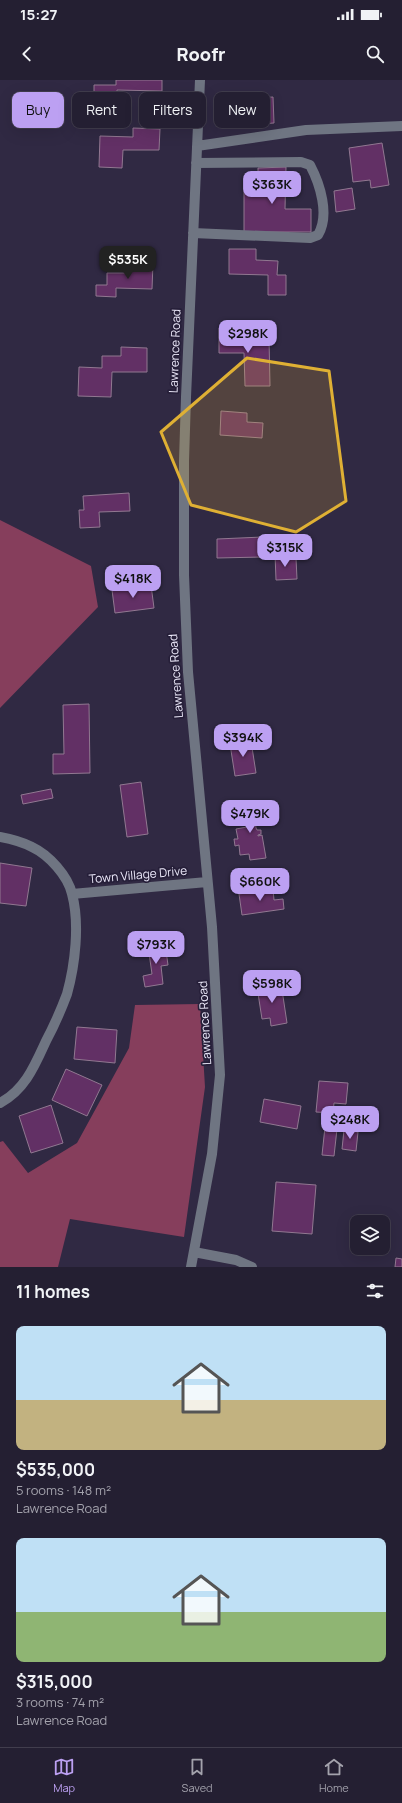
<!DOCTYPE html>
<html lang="en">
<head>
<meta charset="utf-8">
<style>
  :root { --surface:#241f32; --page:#302c3e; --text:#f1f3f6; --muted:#a3a2ac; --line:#413d4d; --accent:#bca0f2 }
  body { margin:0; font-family:Manrope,sans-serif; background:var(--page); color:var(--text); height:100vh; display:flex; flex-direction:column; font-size:15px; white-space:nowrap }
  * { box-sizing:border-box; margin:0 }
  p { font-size:13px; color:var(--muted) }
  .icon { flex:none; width:22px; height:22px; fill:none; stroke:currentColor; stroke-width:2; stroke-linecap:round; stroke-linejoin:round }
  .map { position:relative; height:1187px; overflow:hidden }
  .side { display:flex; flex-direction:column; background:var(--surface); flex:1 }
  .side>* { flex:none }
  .banner { position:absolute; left:12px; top:12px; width:378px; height:36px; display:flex; gap:8px }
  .controls { position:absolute; left:350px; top:1135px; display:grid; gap:8px }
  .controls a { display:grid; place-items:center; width:40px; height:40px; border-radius:8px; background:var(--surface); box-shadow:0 4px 16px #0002,0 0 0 1px var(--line); font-size:20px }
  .price { position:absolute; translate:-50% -34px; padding:0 9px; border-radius:8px; background:var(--accent); color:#111; font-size:13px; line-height:26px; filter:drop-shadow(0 1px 2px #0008) }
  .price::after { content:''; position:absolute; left:50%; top:24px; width:12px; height:9px; margin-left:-6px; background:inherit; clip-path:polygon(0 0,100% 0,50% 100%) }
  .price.selected { background:#222; color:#fff }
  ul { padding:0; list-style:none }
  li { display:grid; align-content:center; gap:8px; height:212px; padding:0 16px }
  li span { display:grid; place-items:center; height:124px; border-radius:8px; color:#555 }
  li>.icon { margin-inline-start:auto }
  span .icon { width:72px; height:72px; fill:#fffc; stroke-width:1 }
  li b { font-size:17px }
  h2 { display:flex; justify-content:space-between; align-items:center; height:48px; padding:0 16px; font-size:17px }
  .tag { padding:0 14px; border-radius:8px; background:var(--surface); box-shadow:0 4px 16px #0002,0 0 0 1px var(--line); font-size:14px; line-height:36px }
  .tag.selected { background:var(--accent); color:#111 }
  .status { display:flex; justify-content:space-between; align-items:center; height:28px; padding:0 20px; background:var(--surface); direction:ltr }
  .status svg { height:11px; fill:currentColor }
  header { display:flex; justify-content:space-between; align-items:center; height:52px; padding:0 16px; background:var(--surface); font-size:18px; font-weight:800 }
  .tabs { display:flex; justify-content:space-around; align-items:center; height:56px; border-top:1px solid var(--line); background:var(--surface); font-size:11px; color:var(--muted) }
  .tabs a { display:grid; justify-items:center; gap:2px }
  .tabs .selected { color:var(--accent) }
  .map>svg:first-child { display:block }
  .forest { fill:#863e5c }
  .building { fill:#623065; stroke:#917891 }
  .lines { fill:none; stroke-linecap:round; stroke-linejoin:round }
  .minor { stroke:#6f7582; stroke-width:10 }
  .marked { fill:#dfb034; fill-opacity:0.2; stroke:#dfb034; stroke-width:3; stroke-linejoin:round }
  .labels { text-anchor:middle; stroke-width:3.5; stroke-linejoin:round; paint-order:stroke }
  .street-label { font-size:12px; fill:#ece9fa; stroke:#261f39 }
</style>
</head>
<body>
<div class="status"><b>15:27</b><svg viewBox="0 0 49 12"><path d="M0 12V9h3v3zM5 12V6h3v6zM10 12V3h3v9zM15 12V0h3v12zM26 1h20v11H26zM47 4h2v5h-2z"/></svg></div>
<header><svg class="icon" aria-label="back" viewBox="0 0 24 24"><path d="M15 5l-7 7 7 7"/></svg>Roofr<svg class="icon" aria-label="search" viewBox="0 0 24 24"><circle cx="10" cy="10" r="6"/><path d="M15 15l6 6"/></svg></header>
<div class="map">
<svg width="402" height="1187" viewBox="0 0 402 1187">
  <rect width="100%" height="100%" fill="#302943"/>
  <path class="forest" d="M0,440L91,486L98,527L0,628Z
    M200,924L205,1007L184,1157L70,1139L58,1187H0V1062L3,1061L28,1093L77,1063L129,968L135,925Z"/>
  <path class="building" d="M116,0H162V11L117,10V23H94V5H116Z
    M273,17L274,43L243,45L242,19Z
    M133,48L160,49L159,70H123L122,88L99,87L100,56L133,57Z
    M382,63L389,105L371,108L370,100L353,102L349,68Z
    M286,87L285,129H311V152H244V98H258V88Z
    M352,108L355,129L336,132L334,111Z
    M229,169H256V180L278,181L277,195H286V215H268V195L229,194Z
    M126,183H153L152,209L116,208V217L96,216V205H107V193H126Z
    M219,248H253V258H269L270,306H245L244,273H219Z
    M121,267L147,268V292H112L111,317L78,316L79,287L102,288V276H121Z
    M221,331L247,333V342L263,343L262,358L220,355Z
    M129,413L130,431L99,432L100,447L80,448L79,430H84L83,416Z
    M263,457V477L217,478V459Z
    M275,474H283L284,478H296L297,499L276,500Z
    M151,505L154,528L115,533L112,510Z
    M89,624L90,693L53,694V674H64L63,625Z
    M251,661L256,693L235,696L230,664Z
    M141,702L148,754L127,757L120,705Z
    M51,709L53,718L23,724L21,715Z
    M256,722L258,738L255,739L256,748L257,750H261V754L258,755V756L262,755L266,778L250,780L249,774L240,775L239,765L235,766L234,759H238L236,749L247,747L246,740L243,741L240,724Z
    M0,783L32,788L26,826L0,823Z
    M273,809L274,820L283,819L284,829L242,835L239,814Z
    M165,863L168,885L161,886L163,904L145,907L143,896L152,894L148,866Z
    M281,903L287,943L271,946L270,938L262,939L257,907Z
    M77,947L117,950L115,983L74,979Z
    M66,989L102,1005L87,1036L52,1020Z
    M319,1001L348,1003L346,1024L334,1023L333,1033L316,1032Z
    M264,1019L301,1026L297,1049L260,1042Z
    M51,1025L63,1063L31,1073L19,1036Z
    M325,1047L337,1049L334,1076L322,1075Z
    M344,1050L358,1052L356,1071L342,1069Z
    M276,1102L316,1105L312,1154L272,1151Z
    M396,1178L402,1179V1187H395Z"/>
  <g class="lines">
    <path class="minor" d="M197,66L306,50L402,46
      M193,153L310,158L318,155C330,135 320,104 310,85L301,82L196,83
      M0,757C11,759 22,762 32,767C49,775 68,796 72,814C80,844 75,885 67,914C61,930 54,946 46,961C35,985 25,1010 0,1023
      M72,814L207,802
      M194,1172L236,1180L252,1187
      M191,1187L212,1074L220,995L212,847L188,592L184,495V381L186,317L200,0"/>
  </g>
  <path class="marked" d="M247,278L329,291L346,421L296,452L191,425L161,352Z"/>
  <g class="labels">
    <g class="street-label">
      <text transform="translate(175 271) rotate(-88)" y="4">Lawrence Road</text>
      <text transform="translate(176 596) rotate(-94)" y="4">Lawrence Road</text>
      <text transform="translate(138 795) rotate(-5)" y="4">Town Village Drive</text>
      <text transform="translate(205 943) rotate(-93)" y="4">Lawrence Road</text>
    </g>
  </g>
</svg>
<div class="controls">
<a><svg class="icon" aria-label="layers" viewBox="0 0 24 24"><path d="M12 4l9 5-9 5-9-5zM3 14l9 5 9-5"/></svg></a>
</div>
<b class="price" style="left:272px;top:125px">$363K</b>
<b class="price selected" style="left:128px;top:200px">$535K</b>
<b class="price" style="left:248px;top:274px">$298K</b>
<b class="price" style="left:285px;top:488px">$315K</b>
<b class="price" style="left:133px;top:519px">$418K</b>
<b class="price" style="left:243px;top:678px">$394K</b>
<b class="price" style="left:250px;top:754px">$479K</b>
<b class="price" style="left:260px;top:822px">$660K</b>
<b class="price" style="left:156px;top:885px">$793K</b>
<b class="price" style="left:272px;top:924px">$598K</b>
<b class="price" style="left:350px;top:1060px">$248K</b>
<div class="banner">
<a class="tag selected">Buy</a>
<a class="tag">Rent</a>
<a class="tag">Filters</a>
<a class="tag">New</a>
</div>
</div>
<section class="side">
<h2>11 homes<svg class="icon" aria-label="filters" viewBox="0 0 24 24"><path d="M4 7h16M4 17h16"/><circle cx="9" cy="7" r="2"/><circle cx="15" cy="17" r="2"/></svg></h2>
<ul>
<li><span style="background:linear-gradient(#bfe0f5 60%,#c2b280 0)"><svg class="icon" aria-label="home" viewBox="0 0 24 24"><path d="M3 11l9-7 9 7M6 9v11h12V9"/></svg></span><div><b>$535,000</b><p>5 rooms · 148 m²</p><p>Lawrence Road</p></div></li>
<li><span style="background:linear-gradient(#bfe0f5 60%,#8fb573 0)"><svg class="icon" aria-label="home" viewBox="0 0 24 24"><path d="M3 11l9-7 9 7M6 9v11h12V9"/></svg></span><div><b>$315,000</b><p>3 rooms · 74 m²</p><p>Lawrence Road</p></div></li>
</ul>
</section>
<nav class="tabs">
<a class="selected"><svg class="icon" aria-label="map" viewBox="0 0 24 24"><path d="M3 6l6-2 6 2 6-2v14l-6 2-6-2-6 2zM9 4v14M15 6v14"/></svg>Map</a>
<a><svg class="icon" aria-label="saved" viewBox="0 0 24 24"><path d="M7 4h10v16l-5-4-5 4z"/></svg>Saved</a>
<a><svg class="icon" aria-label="home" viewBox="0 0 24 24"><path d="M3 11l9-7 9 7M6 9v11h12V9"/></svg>Home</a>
</nav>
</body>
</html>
